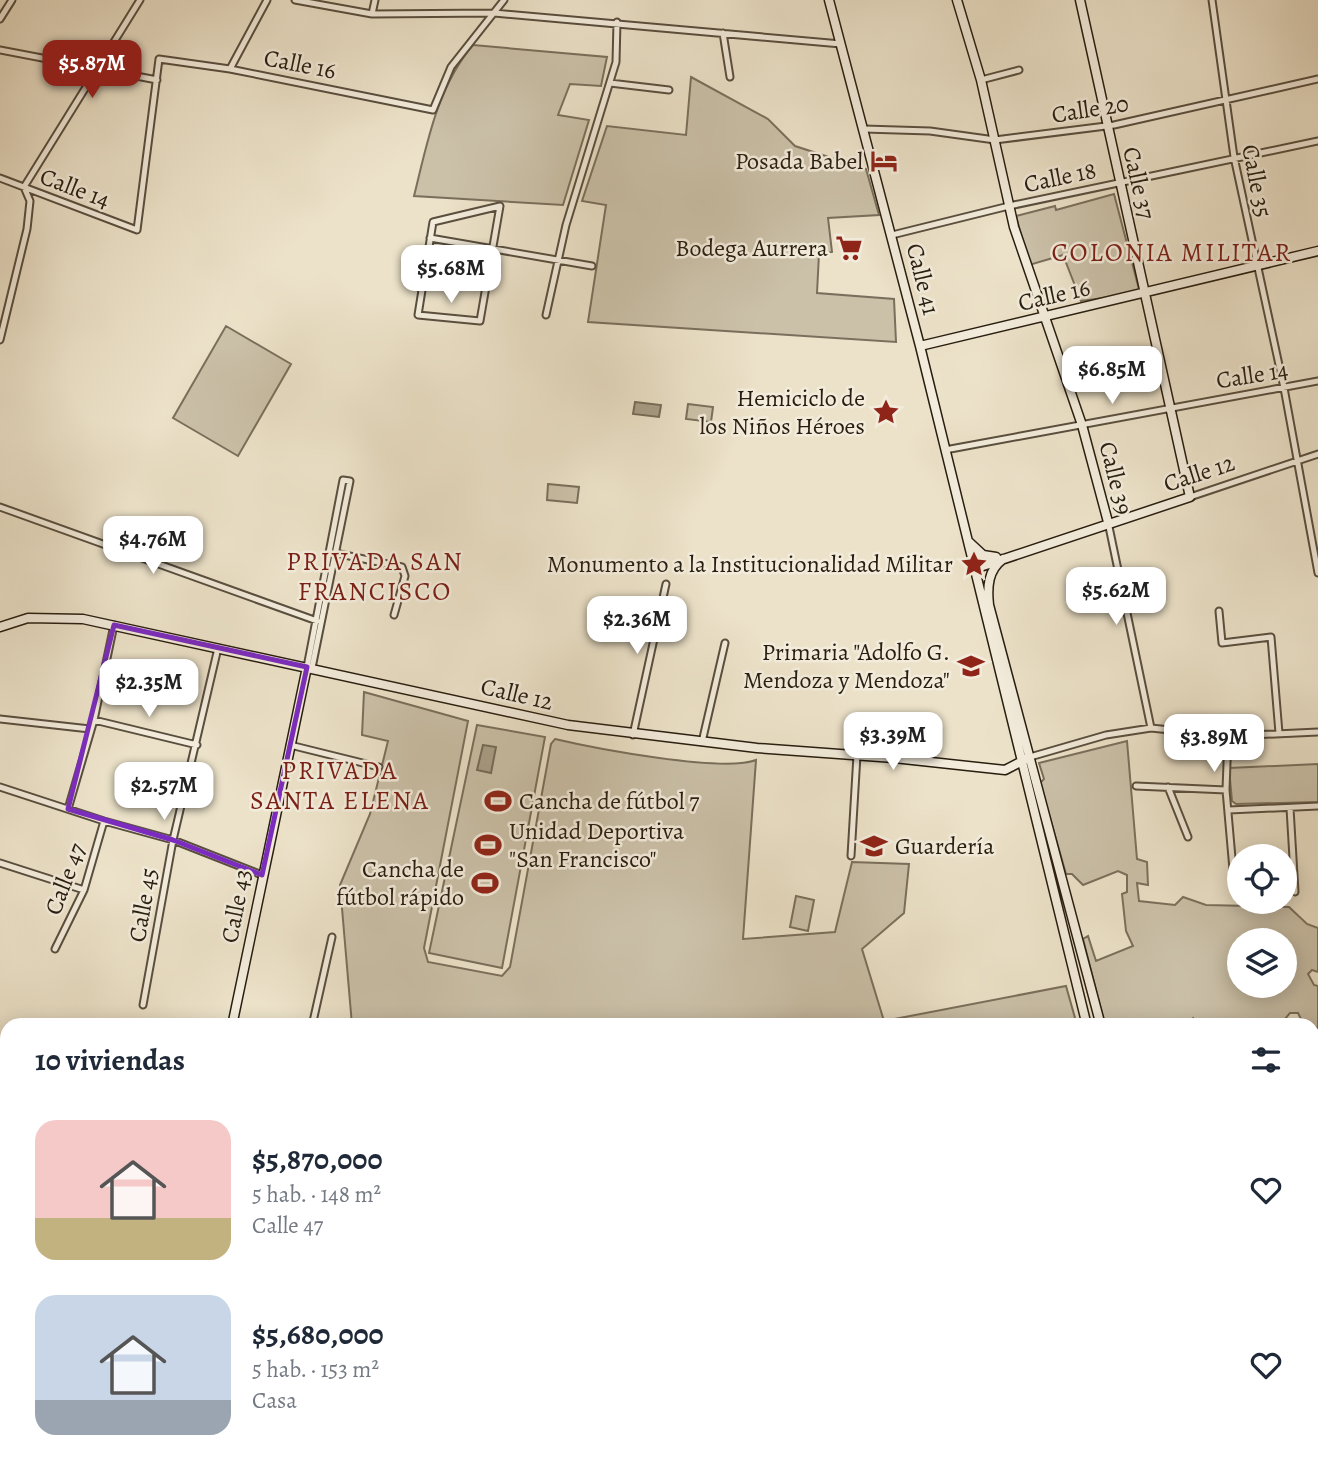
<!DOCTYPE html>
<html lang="es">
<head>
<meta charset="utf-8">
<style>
  :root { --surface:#fff; --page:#f2f2f3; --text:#1f2937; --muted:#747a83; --accent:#8f2418 }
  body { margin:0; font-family:Alegreya,serif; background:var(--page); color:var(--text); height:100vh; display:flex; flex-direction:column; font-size:26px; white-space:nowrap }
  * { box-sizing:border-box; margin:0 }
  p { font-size:23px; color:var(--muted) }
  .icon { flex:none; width:38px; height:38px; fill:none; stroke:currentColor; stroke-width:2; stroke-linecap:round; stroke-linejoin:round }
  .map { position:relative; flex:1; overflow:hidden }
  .drawer { position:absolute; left:0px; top:1018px; width:1320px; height:450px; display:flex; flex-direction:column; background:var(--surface); border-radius:21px 21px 0 0; box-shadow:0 4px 18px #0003 }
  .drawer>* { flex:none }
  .fabs { position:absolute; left:1227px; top:844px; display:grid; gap:14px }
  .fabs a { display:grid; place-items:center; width:70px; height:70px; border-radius:50%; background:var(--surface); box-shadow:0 4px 18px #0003; font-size:35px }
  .price { position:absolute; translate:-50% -60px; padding:0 16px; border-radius:14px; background:#fff; color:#222; font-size:23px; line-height:46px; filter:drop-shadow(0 2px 4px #0008) }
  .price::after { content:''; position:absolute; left:50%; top:42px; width:21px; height:16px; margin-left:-10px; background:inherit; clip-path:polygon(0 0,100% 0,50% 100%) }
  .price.selected { background:var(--accent); color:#fff }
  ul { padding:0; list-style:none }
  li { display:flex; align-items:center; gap:21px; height:175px; padding:0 35px }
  li span { display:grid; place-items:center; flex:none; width:196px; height:140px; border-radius:21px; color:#555 }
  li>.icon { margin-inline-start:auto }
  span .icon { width:84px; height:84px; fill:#fffc; stroke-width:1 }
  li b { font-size:30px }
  h2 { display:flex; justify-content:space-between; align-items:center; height:84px; padding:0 35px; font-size:30px }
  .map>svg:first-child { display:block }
  .green { fill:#cbc1a9; stroke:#7a6f5c; stroke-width:2; fill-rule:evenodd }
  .water { fill:#a99f8a; stroke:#756b59; stroke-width:2 }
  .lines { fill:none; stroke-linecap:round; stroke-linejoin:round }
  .street-casing { stroke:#594e3e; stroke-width:9 }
  .secondary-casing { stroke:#281d0f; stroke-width:11 }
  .street { stroke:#f3ecdc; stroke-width:5 }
  .secondary { stroke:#f3ecdc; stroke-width:8 }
  .marked { fill:none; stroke:#7b2cbf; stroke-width:5; stroke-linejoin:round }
  .labels { text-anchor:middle; stroke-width:5; stroke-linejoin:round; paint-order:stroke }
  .street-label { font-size:24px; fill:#281d0f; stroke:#f3ecdc }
  .poi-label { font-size:24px; fill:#281d0f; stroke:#f3ecdc; text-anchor:end }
  .neighbourhood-label { font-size:26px; letter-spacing:2px; fill:#7a1f14; stroke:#f3ecdc }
</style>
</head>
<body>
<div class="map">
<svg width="1318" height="1468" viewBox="0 0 1318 1468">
  <rect width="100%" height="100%" fill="#ece2c9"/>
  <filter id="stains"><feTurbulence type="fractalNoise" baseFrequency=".00286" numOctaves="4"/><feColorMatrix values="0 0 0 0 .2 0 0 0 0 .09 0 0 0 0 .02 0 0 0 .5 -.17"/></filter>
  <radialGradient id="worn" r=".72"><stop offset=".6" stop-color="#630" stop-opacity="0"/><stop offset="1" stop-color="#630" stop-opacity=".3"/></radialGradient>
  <path class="green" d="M473,45L607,57L601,86L570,84L558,115L589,120L563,205L414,196C427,144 437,87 473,45Z
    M691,77L768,119L795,146L866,169L879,215L828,218L832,252L819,254L817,293L894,299L896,342L588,322L606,205L582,201L607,126L686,135Z
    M1114,194L1140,293L1081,301L1063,255L1029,265L1016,216L1055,206L1056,210Z
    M226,326L291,364L238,456L173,418Z
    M688,404L713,407L711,422L686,419Z
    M548,484L579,487L577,503L547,500Z
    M364,692L468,721L424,948L428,962L502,976L510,967L551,744L555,739C593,748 723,773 756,760L743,939L835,932L852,862L909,864L904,913L862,949L884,1021L1066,986L1077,1025H352L340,885L370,814L388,741L362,735Z
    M477,725L545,737L502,968L429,953Z
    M1127,741L1137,859L1147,862L1148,885L1137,883L1139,901L1175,905L1183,897L1206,905L1289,907L1307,924L1318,928V972L1312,970L1308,974L1314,985L1318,986V1028L1304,1025L1298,1013H1290L1280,1025H1196L1193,1018L1184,1025H1105L1083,939L1088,936L1096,961L1133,946L1126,931L1122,894L1127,892V875L1118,871L1083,885L1072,874H1066L1040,783L1044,779L1039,763ZM1239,940H1284V985H1239Z
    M1318,764V802L1236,804L1232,801L1229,768Z
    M796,896L814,900L808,931L790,927Z
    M151,1461H664L648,1468H150Z"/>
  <path class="water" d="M635,402L661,405L659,417L633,414Z
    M483,745L496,747L491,773L477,770Z"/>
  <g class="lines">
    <g class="street-casing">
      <path id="street" d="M295,0L372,14L494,13L841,44
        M1212,0L1234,157L1284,388L1318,573
        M372,14L375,0
        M0,19L12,0
        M723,33L730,77
        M0,50L157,80
        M230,69L267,0
        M981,80L1019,70
        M610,83L669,90
        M864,129L930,131L995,140L1114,125L1318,79
        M0,178L137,230L159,59L230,69L433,110L451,67L504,0
        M500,206L480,321L418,315L433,222Z
        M892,235L1009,206L1318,141
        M430,238L592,266
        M546,315L566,225L616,62L617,22
        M0,340L27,229L30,201L24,187L140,0
        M945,450L1318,381
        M1190,497L1318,454
        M0,507L317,621
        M1108,522L1151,728
        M335,553L402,567L405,576L394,615
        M1219,611L1222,643L1271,637L1279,733
        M307,667L343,480L350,481L312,668
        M0,719L90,729
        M94,720L197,745
        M633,735L666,584
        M1228,736L1226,790L1235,892
        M702,742L725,643
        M290,745L379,767
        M1030,757L1106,735L1151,728L1228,736L1318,732
        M1136,786L1226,790
        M0,787L104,821L173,840L262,875
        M1168,787L1188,837
        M1290,808L1295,892
        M68,809L94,720L114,625
        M1229,810L1318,806
        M851,856L857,755
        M0,863L84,890
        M55,949L84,890L104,821
        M143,1005L173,840L218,648
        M312,1026L332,937
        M0,1093L7,1092
        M15,1461V1468
        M68,1461L69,1468"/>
    </g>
    <g class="secondary-casing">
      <path id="secondary" d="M829,0L920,346L1087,1026
        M957,0L981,80L1014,227L1082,425L1108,522
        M920,346L1318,251
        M969,542L983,555L996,557
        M1003,559C988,570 987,587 989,605L1101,1026
        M974,569L1190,497L1080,0
        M0,627L28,618L83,619L568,725L757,748L894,758L1005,770L1030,757
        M232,1026L307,667
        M1198,1461L1200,1468
        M1213,1461L1215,1468
        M142,1468L143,1461"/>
    </g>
    <use href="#street" class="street"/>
    <use href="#secondary" class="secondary"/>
  </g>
  <path class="marked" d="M114,625L307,667L262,875L173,840L68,809Z"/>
  <defs>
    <g id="hotel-bare" transform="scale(2.1)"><path d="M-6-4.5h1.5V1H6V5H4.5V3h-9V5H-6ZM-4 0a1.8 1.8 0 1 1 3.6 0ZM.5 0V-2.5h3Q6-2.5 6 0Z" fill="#8f2418" stroke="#f3ecdc" stroke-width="2.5" paint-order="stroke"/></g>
    <g id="supermarket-bare" transform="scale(2.1)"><path d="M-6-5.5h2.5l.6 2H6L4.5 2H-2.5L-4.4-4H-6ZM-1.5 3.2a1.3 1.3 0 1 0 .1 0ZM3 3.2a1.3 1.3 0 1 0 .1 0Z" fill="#8f2418" stroke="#f3ecdc" stroke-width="2.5" paint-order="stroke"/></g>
    <g id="sight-bare" transform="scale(2.1)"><path d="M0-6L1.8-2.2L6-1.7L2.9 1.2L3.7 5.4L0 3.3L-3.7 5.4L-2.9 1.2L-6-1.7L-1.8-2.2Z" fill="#8f2418" stroke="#f3ecdc" stroke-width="2.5" paint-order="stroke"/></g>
    <g id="school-bare" transform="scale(2.1)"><path d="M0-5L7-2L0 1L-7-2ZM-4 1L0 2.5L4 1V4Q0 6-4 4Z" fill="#8f2418" stroke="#f3ecdc" stroke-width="2.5" paint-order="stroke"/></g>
    <g id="stadium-bare" transform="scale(2.1)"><path d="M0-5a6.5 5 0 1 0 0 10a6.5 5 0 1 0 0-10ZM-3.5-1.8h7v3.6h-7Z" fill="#8f2418" stroke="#f3ecdc" stroke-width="2.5" paint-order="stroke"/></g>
  </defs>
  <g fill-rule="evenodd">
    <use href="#hotel-bare" x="884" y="161"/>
    <use href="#supermarket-bare" x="849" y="248"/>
    <use href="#sight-bare" x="886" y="412"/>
    <use href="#sight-bare" x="974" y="564"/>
    <use href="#school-bare" x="971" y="666"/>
    <use href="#stadium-bare" x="498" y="801"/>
    <use href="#stadium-bare" x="488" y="845"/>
    <use href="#school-bare" x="874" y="846"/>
    <use href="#stadium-bare" x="485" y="883"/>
  </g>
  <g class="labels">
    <g class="street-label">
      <text transform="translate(300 64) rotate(11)" y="8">Calle 16</text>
      <text transform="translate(1090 109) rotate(-9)" y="8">Calle 20</text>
      <text transform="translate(1060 177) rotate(-12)" y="8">Calle 18</text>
      <text transform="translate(1257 181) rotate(79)" y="8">Calle 35</text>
      <text transform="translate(1139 183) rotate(77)" y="8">Calle 37</text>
      <text transform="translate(75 188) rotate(21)" y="8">Calle 14</text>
      <text transform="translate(923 279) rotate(76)" y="8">Calle 41</text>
      <text transform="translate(1054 295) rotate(-13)" y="8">Calle 16</text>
      <text transform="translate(1252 375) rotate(-9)" y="8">Calle 14</text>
      <text transform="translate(1199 473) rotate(-18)" y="8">Calle 12</text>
      <text transform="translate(1116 478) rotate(76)" y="8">Calle 39</text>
      <text transform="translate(517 694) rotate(13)" y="8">Calle 12</text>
      <text transform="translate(65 879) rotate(-69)" y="8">Calle 47</text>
      <text transform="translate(143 905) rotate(-80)" y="8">Calle 45</text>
      <text transform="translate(236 906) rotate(-79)" y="8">Calle 43</text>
    </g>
    <g class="poi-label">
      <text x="863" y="169">Posada Babel</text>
      <text x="828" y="256">Bodega Aurrera</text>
      <text x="865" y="406">Hemiciclo de<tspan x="865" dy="28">los Niños Héroes</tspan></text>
      <text x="953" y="572">Monumento a la Institucionalidad Militar</text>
      <text x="950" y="660">Primaria "Adolfo G.<tspan x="950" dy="28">Mendoza y Mendoza"</tspan></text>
      <text x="519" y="809" text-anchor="start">Cancha de fútbol 7</text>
      <text x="509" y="839" text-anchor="start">Unidad Deportiva<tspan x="509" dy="28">"San Francisco"</tspan></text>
      <text x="895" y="854" text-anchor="start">Guardería</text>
      <text x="464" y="877">Cancha de<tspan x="464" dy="28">fútbol rápido</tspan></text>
    </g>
    <g class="neighbourhood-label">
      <text x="1172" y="261">COLONIA MILITAR</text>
      <text x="375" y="570">PRIVADA SAN<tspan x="375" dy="30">FRANCISCO</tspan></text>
      <text x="340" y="779">PRIVADA<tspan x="340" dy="30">SANTA ELENA</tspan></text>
    </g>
  </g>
  <rect width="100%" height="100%" filter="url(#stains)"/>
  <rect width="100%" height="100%" fill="url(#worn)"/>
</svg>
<div class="fabs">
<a><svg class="icon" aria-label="locate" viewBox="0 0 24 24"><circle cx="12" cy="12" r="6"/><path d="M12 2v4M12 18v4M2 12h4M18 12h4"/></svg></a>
<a><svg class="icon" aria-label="layers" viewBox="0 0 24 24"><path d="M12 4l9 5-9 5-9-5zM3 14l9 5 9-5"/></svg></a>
</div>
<b class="price selected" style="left:92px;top:100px">$5.87M</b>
<b class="price" style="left:451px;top:305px">$5.68M</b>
<b class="price" style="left:1112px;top:406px">$6.85M</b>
<b class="price" style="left:153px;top:576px">$4.76M</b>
<b class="price" style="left:1116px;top:627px">$5.62M</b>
<b class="price" style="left:637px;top:656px">$2.36M</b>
<b class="price" style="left:149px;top:719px">$2.35M</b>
<b class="price" style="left:893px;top:772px">$3.39M</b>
<b class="price" style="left:1214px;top:774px">$3.89M</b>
<b class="price" style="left:164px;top:822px">$2.57M</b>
<section class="drawer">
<h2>10 viviendas<svg class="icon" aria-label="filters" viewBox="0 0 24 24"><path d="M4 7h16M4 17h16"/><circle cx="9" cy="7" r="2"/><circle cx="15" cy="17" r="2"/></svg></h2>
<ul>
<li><span style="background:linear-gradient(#f6c9c9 70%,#c2b280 0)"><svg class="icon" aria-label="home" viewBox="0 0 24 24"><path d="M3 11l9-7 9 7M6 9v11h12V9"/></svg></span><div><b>$5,870,000</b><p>5 hab. · 148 m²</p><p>Calle 47</p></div><svg class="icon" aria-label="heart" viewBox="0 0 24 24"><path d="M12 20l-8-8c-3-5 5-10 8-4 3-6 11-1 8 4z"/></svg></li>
<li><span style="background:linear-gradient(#c9d6e8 75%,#9aa5b1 0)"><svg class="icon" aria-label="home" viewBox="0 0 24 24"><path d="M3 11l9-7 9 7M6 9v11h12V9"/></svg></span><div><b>$5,680,000</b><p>5 hab. · 153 m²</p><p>Casa</p></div><svg class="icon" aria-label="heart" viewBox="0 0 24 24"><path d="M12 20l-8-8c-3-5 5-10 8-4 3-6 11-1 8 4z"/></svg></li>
</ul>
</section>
</div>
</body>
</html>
